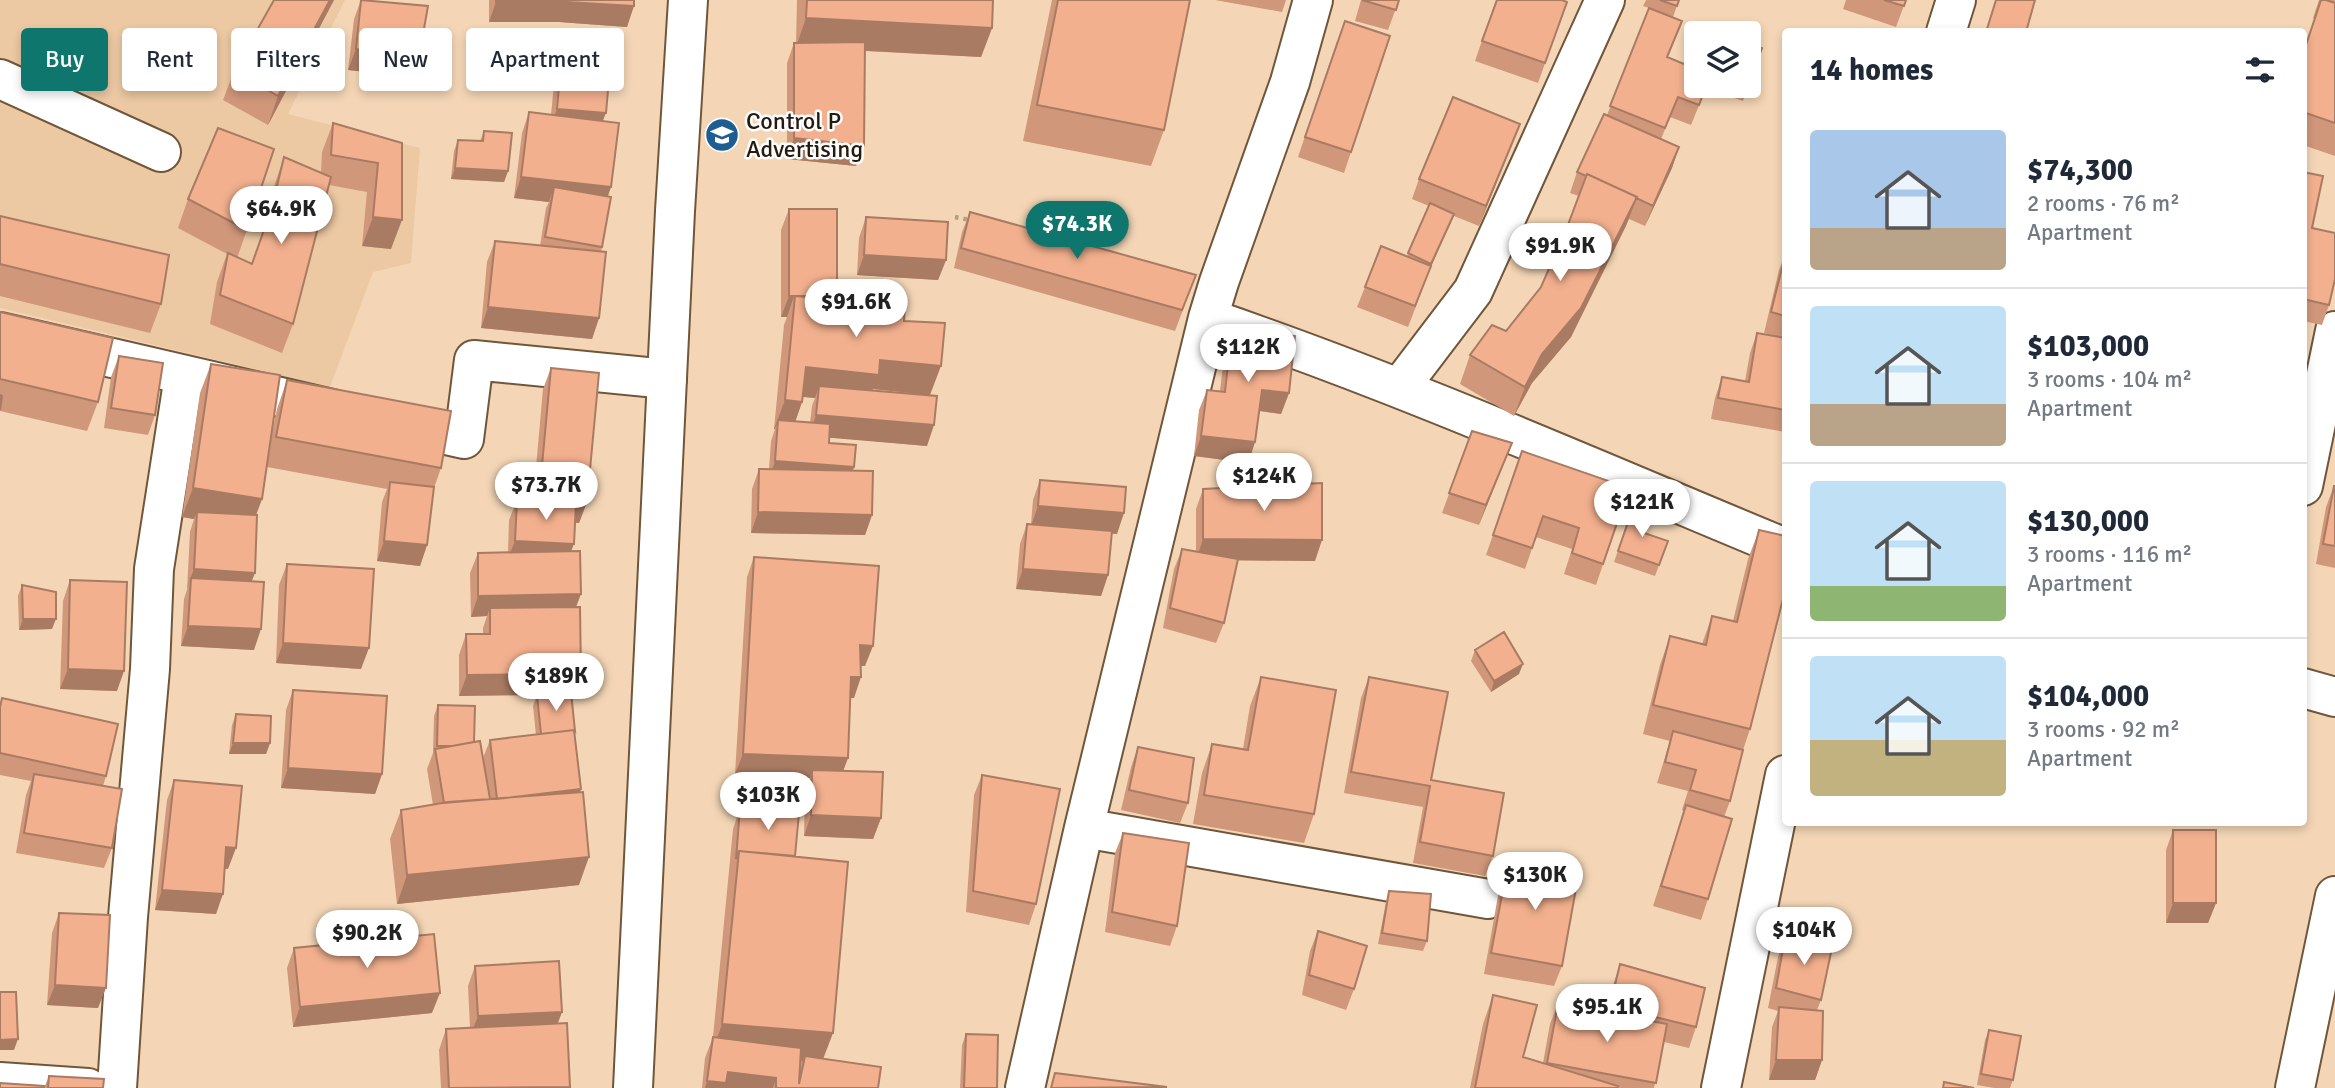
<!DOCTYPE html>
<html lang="en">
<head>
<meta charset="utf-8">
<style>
  :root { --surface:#fff; --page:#f2f2f3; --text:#1f2937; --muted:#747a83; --line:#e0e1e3; --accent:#0f766e }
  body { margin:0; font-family:Signika,sans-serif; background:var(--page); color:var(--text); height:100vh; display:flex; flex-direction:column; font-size:26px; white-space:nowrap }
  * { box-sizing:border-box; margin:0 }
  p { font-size:23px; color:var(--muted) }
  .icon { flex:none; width:38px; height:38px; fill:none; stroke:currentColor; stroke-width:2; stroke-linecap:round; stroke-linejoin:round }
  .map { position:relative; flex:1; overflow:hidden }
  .drawer { position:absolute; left:1782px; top:28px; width:525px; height:798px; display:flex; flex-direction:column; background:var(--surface); border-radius:7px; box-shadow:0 4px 10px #0003 }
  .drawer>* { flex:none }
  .top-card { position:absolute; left:21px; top:28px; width:665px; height:63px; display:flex; gap:14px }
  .tools { position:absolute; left:1684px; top:21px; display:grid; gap:14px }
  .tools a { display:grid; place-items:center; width:77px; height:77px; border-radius:7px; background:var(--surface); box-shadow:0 4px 10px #0003; font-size:35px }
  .price { position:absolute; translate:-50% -60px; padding:0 16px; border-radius:24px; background:#fff; color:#222; font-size:23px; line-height:46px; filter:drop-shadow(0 2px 4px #0008) }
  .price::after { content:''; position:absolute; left:50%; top:42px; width:21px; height:16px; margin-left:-10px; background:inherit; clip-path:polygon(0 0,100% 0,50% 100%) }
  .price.on { background:var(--accent); color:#fff }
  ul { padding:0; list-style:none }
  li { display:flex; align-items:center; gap:21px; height:175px; padding:0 28px }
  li+li { border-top:2px solid var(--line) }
  li span { display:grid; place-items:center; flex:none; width:196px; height:140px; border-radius:7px; color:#555 }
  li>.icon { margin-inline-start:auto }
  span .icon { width:84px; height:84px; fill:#fffc; stroke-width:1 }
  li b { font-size:30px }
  h2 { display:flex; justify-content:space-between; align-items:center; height:84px; padding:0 28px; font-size:30px }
  .pill { padding:0 24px; border-radius:7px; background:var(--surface); box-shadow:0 4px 10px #0003; font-size:24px; line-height:63px }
  .pill.on { background:var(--accent); color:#fff }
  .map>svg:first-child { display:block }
  .built { fill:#ecc8a3 }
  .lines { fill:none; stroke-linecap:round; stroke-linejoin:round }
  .minor-casing { stroke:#70563a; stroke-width:42 }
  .major-casing { stroke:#70563a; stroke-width:42 }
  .path { stroke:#b59d83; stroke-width:4.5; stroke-dasharray:3.5 5; stroke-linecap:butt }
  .minor { stroke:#fff; stroke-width:38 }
  .major { stroke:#fff; stroke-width:38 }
  .wall { fill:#d0977a; fill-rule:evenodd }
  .shaded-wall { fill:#a97b63 }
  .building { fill:#f2b08e; stroke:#a97b63; stroke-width:2 }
  .labels { text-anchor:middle; stroke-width:5; stroke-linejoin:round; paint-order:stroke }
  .poi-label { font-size:24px; fill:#251a0e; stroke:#fdfdfd; text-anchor:start }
</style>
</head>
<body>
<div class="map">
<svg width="2335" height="1088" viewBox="0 0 2335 1088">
  <rect width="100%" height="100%" fill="#f4d6b6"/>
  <path class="built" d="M0,0H345L288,114L420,148L411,263L373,272L330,387L0,308Z"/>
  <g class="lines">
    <g class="minor-casing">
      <path id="minor" d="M1946,32L1956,0
        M0,79L161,152
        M1208,318C1405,385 1594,469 1785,548
        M0,332L332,409
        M1400,387L1473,291L1605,0
        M397,424L464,439L474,360L667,379
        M2303,486L2335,331
        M2303,688L2335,697
        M1084,828L1488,899
        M0,1082L88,1088
        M117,1088L128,917L150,669L154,569L184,376
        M1025,1088L1084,828L1208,318L1219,282L1290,82L1313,0
        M1721,1088L1785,775
        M2295,1088L2335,896"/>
    </g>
    <g class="major-casing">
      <path id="major" d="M633,1088L675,211L688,0"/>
    </g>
    <path class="path" d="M955,217L970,220"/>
    <use href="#minor" class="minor"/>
    <use href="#major" class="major"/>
  </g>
  <path class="wall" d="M274,0H334L268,125L223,100L234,71Z
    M361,0L412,77L348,70L354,19Z
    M489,0H634L627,27L559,22H489Z
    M797,0H993L992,28L981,57L865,51L864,146L856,166L787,159V63L794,43H796Z
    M1052,0H1190L1164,130L1151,166L1023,141Z
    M1215,0H1286L1282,12Z
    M1361,0H1399L1388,30L1355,21Z
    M1496,0L1567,2L1538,83L1475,61Z
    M1646,0H1679L1673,17L1657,11L1668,58L1707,86L1691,125L1670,117L1661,139L1679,147L1672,168L1645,226L1629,219L1571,337L1532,383L1514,416L1460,384L1470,355L1506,331L1541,287L1566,230L1579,196L1570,193L1577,172L1607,115L1649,8L1643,6Z
    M1846,0H1906L1896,27L1843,9Z
    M2319,0H2335V156L2303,145V52L2315,19L2313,18Z
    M1337,41L1351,152L1344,173L1298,157Z
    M1762,48L1743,101L1714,91L1716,86H1748Z
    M561,64L603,121L608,196L602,247L601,252L599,318L592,339L481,328L487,262L495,241L540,246L546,208L549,202L514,198L522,133L529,112L551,115L554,84Z
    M333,123L402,143L391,249L362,246L367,192L329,185L293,324L282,353L210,324L217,282L227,254L178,228L188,199L247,230L237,258L252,264L262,236L274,186L284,157L321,173L322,152Z
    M484,131L508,171L504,182L451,179L454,151L458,140L480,141Z
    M1512,144L1479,226L1454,216L1429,271L1408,327L1357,307L1365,287L1407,256L1429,206L1412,199L1419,179Z
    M2303,172L2312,228L2329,305L2322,325L2303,321Z
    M789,209L836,299L904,321L930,395L873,389V391L927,446L829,437V443L854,467L853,470L872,515L865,535L751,533L752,489L759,469H769L771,441L775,429H774L784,325L787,317H781V230ZM803,397L815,398L812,406L810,423L795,422L802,402Z
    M970,212L1196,275L1175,331L954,268L962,232Z
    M0,216L161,304L150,333L0,296Z
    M866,217L946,260L938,280L857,275L859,238Z
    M1785,254V432L1711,419L1715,398L1722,377L1745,381L1750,353L1757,333L1780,337L1764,333L1779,270Z
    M0,312L98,402L87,431L0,411Z
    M1232,328L1289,393L1281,414L1259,411L1255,442L1248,463L1194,456L1199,410L1207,390L1220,391L1225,349Z
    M119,356L155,415L148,435L104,428L111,377Z
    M211,364L269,447L277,409L287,380L441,468L434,488L427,545L420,566L377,561L382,502L387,489L267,467L262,499L256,515L252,581L254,650L181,646L184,599L187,590L190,532L194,519L182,517L200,393Z
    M551,368L587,502L579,523L575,522L571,551L581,674L573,694H572L575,733L581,789L580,792L579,885L397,904L390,839L401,810L433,805L427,769L433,753L434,716L438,705L474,742L483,758L490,740L536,735L533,706L537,695H546L459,696V655L466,634H483V628L487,616L471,617L470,573L478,553L508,552L509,520L517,500L533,501L543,389Z
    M1472,431L1504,463L1479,525L1442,513Z
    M1522,451L1629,488L1596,585L1564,574L1572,549L1536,537L1525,569L1486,555Z
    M1040,480L1117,534L1111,533L1108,575L1101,596L1016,589L1020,544L1027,524H1031L1033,500Z
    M2334,486H2335V568L2316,564L2326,507Z
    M1203,489L1315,561L1238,560L1224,623L1216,643L1163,628L1174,569L1182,549L1196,551V509Z
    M1634,505L1641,532L1668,541L1655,576L1614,562Z
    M1759,530L1750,729L1743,750L1730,801L1724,817L1708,899L1701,920L1653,906L1684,811L1682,810L1688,791L1657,783L1670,741L1643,734L1660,665L1670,636L1702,644L1712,616L1733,621L1748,559Z
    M754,557L865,666H861L854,698H850L848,758L843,771L881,818L873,839L804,836L805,791L810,778L735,774L747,577Z
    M287,564L361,669L276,663L279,585Z
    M70,580L117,691L60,689L63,601Z
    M22,585L52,629L19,630L18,596Z
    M1475,650L1519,674L1491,692L1471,661Z
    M1261,677L1314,814L1304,843L1193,824L1202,773L1212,744L1243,749L1250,706Z
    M1369,677L1431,780L1493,856L1485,876L1413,863L1423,807L1344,793L1361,698Z
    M293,690L382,774L375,794L281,788L286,710Z
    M2,698L106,776L103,786L112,848L104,868L16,853L26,795L31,781L0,775V704Z
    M236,714L270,743L266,754H229L232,725Z
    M1138,747L1188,803L1180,823L1121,810L1131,767Z
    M982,775L1036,904L1029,925L966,912L974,795Z
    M174,780L228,869L225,868L216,914L155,910L167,800Z
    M740,808L795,856L823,1058L878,1088H702L705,1058L713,1037L733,829Z
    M2173,830L2216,903L2208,923H2166V850Z
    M1123,833L1177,926L1170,946L1105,932L1115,853Z
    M1509,858L1562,966L1554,986L1484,974L1501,879Z
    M1389,891L1427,941L1423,951L1378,944L1386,902Z
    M59,913L98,1008L47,1005L52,933Z
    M1318,931L1354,989L1346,1010L1302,995L1310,951Z
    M1785,937L1821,1000L1817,1010L1822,1060L1815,1080H1769L1772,1027L1778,1011L1768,1008L1778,957Z
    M294,948L432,1013L293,1027L287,968Z
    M1620,964L1696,1027L1689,1048L1664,1042L1654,1088H1470L1483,1024L1493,995L1523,1057L1543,1063L1550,1024L1558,1004L1606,1013L1613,985Z
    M475,966L562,1012L558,1023L570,1088H441L439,1050L446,1029L470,1028L468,986Z
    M1989,1030L2013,1080L2010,1088H1994L1977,1085L1985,1040Z
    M966,1034L997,1088H960L962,1045Z
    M49,1076L103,1088H44Z"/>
  <path class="shaded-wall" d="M330,0H334L268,125L278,96Z
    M496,2H567L634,6L627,27L559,22H489Z
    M806,18L992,28L981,57L796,47Z
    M356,49L419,57L412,77L348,70Z
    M557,109L606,113L598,133L550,129Z
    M1520,124L1512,144L1479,226L1486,206Z
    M794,138L864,146L856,166L787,159Z
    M1679,147L1672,168L1645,226L1653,206Z
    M455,168L508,171L504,182L451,179Z
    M521,177L611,187L604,208L554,187L549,202L514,198Z
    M1637,197L1626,226L1571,337L1532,383L1514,416L1525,387L1542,354Z
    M1454,214L1429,271L1408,327L1431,264Z
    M373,217L402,220L391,249L362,246Z
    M864,255L946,260L938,280L857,275Z
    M789,296H794L787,317H781Z
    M794,296H837L829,317Z
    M488,307L599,318L592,339L481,328Z
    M880,360L941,366L930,395L873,389L868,404L819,386L815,398L795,396L806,367Z
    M1262,390L1289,393L1281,414L1254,410Z
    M785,400L802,402L792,431L778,420L775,429H774Z
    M816,415L934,425L927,446L809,436Z
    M1201,436L1255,442L1248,463L1194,456Z
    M1512,443L1504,463L1479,525L1486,505Z
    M775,461L854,467L847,488L768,482Z
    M193,488L262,499L251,528L197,512L194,519L182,517Z
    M539,498L587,502L579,523L531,518Z
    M1038,506L1124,513L1117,534L1031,526Z
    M758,512L872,515L865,535L751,533Z
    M1203,539L1322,540L1315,561L1196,560Z
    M384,541L427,545L420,566L377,561Z
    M515,541L574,544L566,564L507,561Z
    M194,569L255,573L247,593L191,578L186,590Z
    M1023,569L1108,575L1101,596L1016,589Z
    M581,594L573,615L490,608L487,616L471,617L478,596Z
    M23,619H56L52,629L19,630Z
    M188,626L261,629L254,650L181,646Z
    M283,643L369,648L361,669L276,663Z
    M860,645L873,646L865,666L852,665Z
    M1523,664L1519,674L1491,692L1494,681Z
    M68,669L124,671L117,691L60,689Z
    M581,674L573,694L459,696L467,675Z
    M851,677H861L854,698H844Z
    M233,743H270L266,754H229Z
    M743,754L848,758L840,779L812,770L810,778L735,774Z
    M288,768L382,774L375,794L281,788Z
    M581,789L574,810L497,799Z
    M811,815L881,818L873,839L804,836Z
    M226,847L236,848L228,869L218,868Z
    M589,857L579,885L397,904L407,875Z
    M162,890L223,894L216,914L155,910Z
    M2173,903H2216L2208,923H2166Z
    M55,985L106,988L98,1008L47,1005Z
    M440,993L432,1013L293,1027L300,1007Z
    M562,1012L554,1032L470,1037L478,1016Z
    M722,1024L833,1033L822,1062L805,1056L803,1061L712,1053Z
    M18,1039L14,1050H0V1040Z
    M1776,1060H1822L1815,1080H1769Z
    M728,1072L776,1078L773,1088H705L707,1081Z"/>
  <path class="building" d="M274,0H330L278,96L234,71Z
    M361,0L428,6L419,57L356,49Z
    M496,0H634V6L567,2H496Z
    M807,0H993L992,28L806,18Z
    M1058,0H1190L1164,130L1037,105Z
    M1362,0H1399L1396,10Z
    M1497,0H1562L1567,2L1545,63L1482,41Z
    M1660,0H1679L1677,6Z
    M1884,0H1906L1904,6Z
    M1996,0H2035L2026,32H1994L1987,29Z
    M2321,0H2326L2335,3V123L2303,112V54Z
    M1649,8L1682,21L1667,57L1696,69V86H1706L1699,105L1678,97L1665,128L1610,106Z
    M1345,21L1390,36L1351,152L1305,137Z
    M865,42L864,146L794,138V43Z
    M1748,43L1762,48L1748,86Z
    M561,64L610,68L606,113L557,109Z
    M1733,86H1748L1746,91Z
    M1453,97L1520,124L1486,206L1419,179Z
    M529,112L619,123L611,187L521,177Z
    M1604,114L1679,147L1653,206L1636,198L1637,197L1587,174L1586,176L1577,172Z
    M333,123L402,143V220L373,217L378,163L331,155Z
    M218,128L274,149L247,230L188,199Z
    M484,131L512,133L508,171L455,168L458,140L483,141Z
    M284,157L331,177L293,324L220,295L228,253L252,264L272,207Z
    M2303,172L2323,176L2312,228L2335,233V279L2329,305L2303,299Z
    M1587,174L1637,197L1581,308L1542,354L1525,387L1470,355L1492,325L1506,331L1541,287L1566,230Z
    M554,187L611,197L602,247L545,237Z
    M1430,203L1454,214L1431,264L1408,253Z
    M789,209H837V296H789Z
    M970,212L1196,275L1182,310L961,248Z
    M0,216L169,255L161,304L0,264Z
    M866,217L948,222L946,260L864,255Z
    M495,241L606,252L599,318L488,307Z
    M1381,246L1431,266L1415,306L1365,287Z
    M1785,256V316L1771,312Z
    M795,296L905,306L904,321L945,323L941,366L880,360L879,375L806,367L802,402L785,400Z
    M0,312L113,338L98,402L0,379Z
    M1232,328L1295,336L1289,393L1262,390L1255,442L1201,436L1207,390L1225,392Z
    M1757,333L1785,338V410L1718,398L1722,377L1749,382Z
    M119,356L163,363L155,415L111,408Z
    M211,364L280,375L262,499L193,488Z
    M551,368L599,373L587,502L539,498Z
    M287,380L451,411L441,468L276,437Z
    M819,386L937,396L934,425L816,415Z
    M0,395L2,396L0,410Z
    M778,420L830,424L829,443L856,445L854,467L775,461Z
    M1472,431L1512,443L1486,505L1449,493Z
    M1522,451L1629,488L1603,564L1572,553L1579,528L1543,516L1532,548L1493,535Z
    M759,469L873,471L872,515L758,512Z
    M1040,480L1126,487L1124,513L1038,506Z
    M390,482L434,487L427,545L384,541Z
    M1322,483V540L1203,539V489Z
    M2334,486H2335V546L2323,544Z
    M517,500L576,503L574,544L515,541Z
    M1634,505L1649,511L1641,532L1668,541L1659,565L1618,551Z
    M197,512L257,515L255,573L194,569Z
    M1027,524L1112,531L1108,575L1023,569Z
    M1759,530L1785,536V591L1750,729L1653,705L1670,636L1706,645L1712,616L1737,622Z
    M1182,549L1238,559L1224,623L1170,608Z
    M580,551L581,594L478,596V553Z
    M754,557L879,566L873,646L860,645L861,677H851L848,758L743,754Z
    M287,564L374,569L369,648L283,643Z
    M191,578L264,582L261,629L188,626Z
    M70,580L127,582L124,671L68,669Z
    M22,585L56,592V619H23Z
    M580,607L581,674L467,675L466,634H490V608Z
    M1504,632L1523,664L1494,681L1475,650Z
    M1261,677L1336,690L1314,814L1204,795L1212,744L1248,750Z
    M1369,677L1448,692L1431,780L1504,793L1493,856L1420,842L1430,786L1351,772Z
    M293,690L387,696L382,774L288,768Z
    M571,692L575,731L574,730L541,734L537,695Z
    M2,698L118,724L106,776L0,753V707Z
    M438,705L475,706L474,742L452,746H437Z
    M236,714L271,716L270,743H233Z
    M574,730L581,789L497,799L490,740Z
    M1673,731L1743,750L1730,801L1690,790L1696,770L1665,762Z
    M480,741L490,799L444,803L435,749Z
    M1138,747L1194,758L1188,803L1129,790Z
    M812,770L883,772L881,818L811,815Z
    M34,774L122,789L112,848L24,833Z
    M982,775L1060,789L1036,904L973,891Z
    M174,780L242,786L236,848L226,847L223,894L162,890Z
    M583,792L589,857L407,875L401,810L448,802Z
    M1686,805L1732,819L1708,899L1661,886Z
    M740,808L799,813L795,856L739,851L736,859Z
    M2173,830H2216V903H2173Z
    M1123,833L1189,843L1177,926L1112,912Z
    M739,851L848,862L833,1033L722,1024Z
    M1509,858L1579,872L1562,966L1491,953Z
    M1389,891L1431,894L1427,941L1382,933Z
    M59,913L110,915L106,988L55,985Z
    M1318,931L1367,946L1354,989L1309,975Z
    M434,934L440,993L300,1007L294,948Z
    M1785,937L1833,943L1821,1000L1776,988Z
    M559,961L562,1012L478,1016L475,966Z
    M1620,964L1705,988L1696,1027L1610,1006Z
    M0,992H16L18,1039L0,1040Z
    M1493,995L1537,1005L1523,1057L1618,1086L1617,1088H1475Z
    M1558,1004L1667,1024L1656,1083L1547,1063Z
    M1779,1007L1823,1011L1822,1060H1776Z
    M567,1023L570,1087L449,1088L446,1029Z
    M1989,1030L2021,1036L2013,1080L1981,1074Z
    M966,1034L998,1035L997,1088H964Z
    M713,1037L801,1048L799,1084L805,1056L881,1067L878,1088H776V1078L728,1072L726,1083L707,1081Z
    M1055,1073L1167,1087L1051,1088Z
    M49,1076L104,1079L103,1088H48Z
    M1944,1082L1974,1088H1943Z
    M0,1083L44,1086V1088H0Z"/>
  <defs>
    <g id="school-disc" transform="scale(1.75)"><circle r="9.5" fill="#1d5d92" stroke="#fdfdfd"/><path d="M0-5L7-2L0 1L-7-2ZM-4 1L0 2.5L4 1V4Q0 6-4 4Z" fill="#fff"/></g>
  </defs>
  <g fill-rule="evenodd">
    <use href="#school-disc" x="722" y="135"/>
  </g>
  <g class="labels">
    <g class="poi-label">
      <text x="746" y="129">Control P<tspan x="746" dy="28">Advertising</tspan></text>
    </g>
  </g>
</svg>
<div class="tools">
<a><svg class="icon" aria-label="layers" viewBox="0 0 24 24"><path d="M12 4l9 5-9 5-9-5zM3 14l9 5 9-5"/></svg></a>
</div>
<b class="price" style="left:281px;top:246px">$64.9K</b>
<b class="price on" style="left:1077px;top:261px">$74.3K</b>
<b class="price" style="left:1560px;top:283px">$91.9K</b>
<b class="price" style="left:856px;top:339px">$91.6K</b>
<b class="price" style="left:1248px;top:384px">$112K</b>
<b class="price" style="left:1264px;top:513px">$124K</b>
<b class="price" style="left:546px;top:522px">$73.7K</b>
<b class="price" style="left:1642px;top:539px">$121K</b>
<b class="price" style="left:556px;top:713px">$189K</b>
<b class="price" style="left:768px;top:832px">$103K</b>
<b class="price" style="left:1535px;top:912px">$130K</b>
<b class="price" style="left:1804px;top:967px">$104K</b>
<b class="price" style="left:367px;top:970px">$90.2K</b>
<b class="price" style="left:1607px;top:1044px">$95.1K</b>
<div class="top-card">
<a class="pill on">Buy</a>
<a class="pill">Rent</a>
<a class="pill">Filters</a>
<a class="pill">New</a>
<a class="pill">Apartment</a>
</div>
<section class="drawer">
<h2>14 homes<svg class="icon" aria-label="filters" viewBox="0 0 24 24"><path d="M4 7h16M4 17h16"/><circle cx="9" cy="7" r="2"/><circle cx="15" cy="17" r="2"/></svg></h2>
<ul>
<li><span style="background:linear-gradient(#a9c7e8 70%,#b9a48a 0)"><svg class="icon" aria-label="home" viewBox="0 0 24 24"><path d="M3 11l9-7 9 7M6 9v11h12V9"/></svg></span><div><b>$74,300</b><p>2 rooms · 76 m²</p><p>Apartment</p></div></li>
<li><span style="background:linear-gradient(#bfe0f5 70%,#b9a48a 0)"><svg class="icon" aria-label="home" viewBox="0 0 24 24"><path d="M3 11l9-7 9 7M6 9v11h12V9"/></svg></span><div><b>$103,000</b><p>3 rooms · 104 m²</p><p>Apartment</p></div></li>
<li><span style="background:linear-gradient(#bfe0f5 75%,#8fb573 0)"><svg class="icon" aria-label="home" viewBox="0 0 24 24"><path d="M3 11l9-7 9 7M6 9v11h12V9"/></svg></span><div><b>$130,000</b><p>3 rooms · 116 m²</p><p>Apartment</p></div></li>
<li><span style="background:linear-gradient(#bfe0f5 60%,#c2b280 0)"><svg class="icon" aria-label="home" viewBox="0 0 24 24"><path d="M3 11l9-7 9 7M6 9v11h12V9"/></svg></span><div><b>$104,000</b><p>3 rooms · 92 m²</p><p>Apartment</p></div></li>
</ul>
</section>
</div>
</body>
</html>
